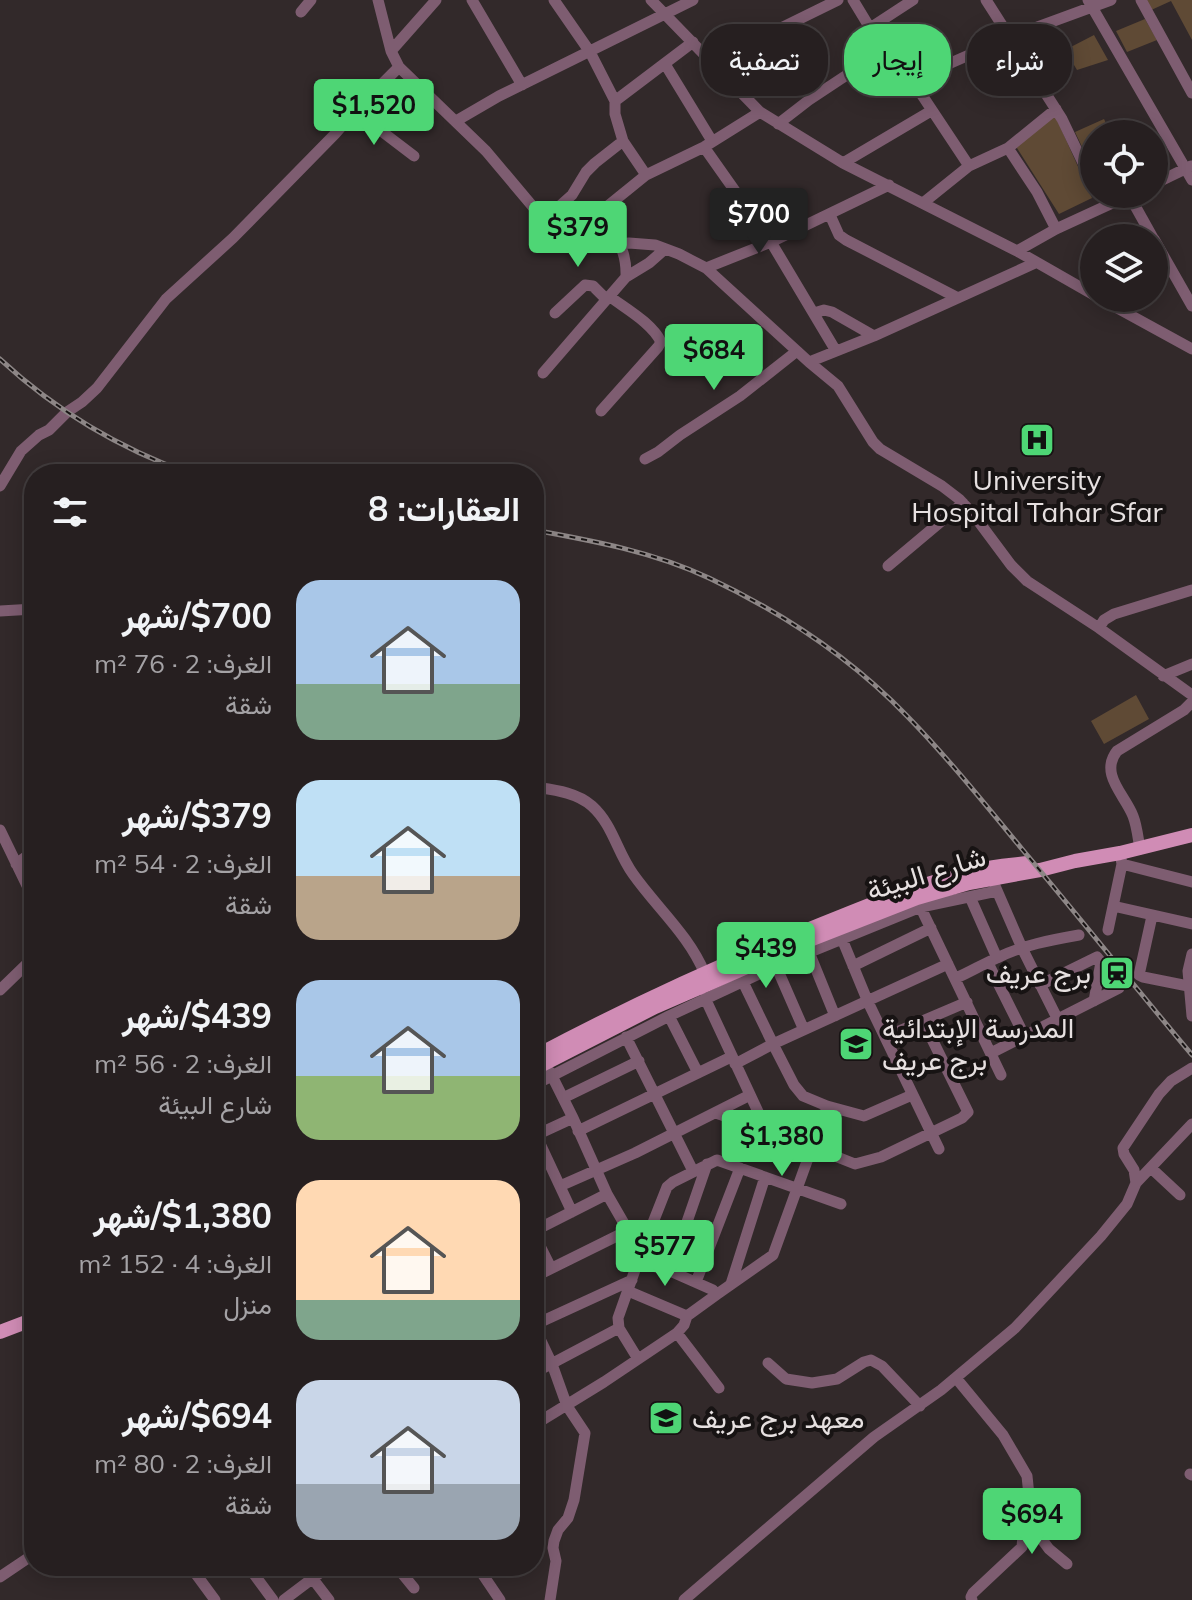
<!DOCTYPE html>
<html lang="ar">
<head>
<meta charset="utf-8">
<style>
  :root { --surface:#261f20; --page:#2e2729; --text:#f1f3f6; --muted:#a4a2a5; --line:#423d3e; --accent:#4ed675 }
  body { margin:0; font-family:Mulish,Vazirmatn,sans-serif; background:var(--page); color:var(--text); direction:rtl; height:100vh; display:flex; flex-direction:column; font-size:30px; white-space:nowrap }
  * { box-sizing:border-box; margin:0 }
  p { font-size:26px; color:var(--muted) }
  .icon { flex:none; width:44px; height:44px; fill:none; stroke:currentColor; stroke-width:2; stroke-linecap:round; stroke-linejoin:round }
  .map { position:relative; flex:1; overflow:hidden; direction:ltr }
  .sheet { position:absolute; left:24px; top:464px; width:520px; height:1112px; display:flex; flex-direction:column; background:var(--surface); border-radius:32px; box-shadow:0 4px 20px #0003,0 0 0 2px var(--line); direction:rtl }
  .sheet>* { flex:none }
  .top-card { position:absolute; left:568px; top:24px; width:504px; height:72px; direction:rtl; display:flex; gap:16px }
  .controls { position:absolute; left:1080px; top:120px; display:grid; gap:16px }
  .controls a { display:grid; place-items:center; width:88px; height:88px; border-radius:50%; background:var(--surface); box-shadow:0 4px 20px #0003,0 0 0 2px var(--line); font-size:40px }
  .price { position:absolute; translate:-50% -68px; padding:0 18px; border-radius:8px; background:var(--accent); color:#111; font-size:26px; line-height:52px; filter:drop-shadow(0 2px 4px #0008) }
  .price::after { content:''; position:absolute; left:50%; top:48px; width:24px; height:18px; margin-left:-12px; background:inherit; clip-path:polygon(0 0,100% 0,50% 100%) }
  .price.on { background:#222; color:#fff }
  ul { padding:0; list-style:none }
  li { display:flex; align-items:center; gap:24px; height:200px; padding:0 24px }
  li span { display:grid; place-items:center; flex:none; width:224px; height:160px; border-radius:24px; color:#555 }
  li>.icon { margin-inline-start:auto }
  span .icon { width:96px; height:96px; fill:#fffc; stroke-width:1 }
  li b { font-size:34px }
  h2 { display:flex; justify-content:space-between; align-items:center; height:96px; padding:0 24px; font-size:34px }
  .tag { padding:0 28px; border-radius:32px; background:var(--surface); box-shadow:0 4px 20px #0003,0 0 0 2px var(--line); font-size:28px; line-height:72px }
  .tag.on { background:var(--accent); color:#111 }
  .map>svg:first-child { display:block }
  .green { fill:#5f4a35 }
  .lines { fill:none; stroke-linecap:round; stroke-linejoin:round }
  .minor { stroke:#7e5d71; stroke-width:11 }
  .major { stroke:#d08cb5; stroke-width:14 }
  .rail-casing { stroke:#8d8686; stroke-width:5 }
  .rail { stroke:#171313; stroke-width:2; stroke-dasharray:6; stroke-linecap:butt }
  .labels { text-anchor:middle; stroke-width:8; stroke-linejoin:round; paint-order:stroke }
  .poi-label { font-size:28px; fill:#e6e0e0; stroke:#171313; text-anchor:start }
  .street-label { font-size:28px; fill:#e6e0e0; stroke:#171313 }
</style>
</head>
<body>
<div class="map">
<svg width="1192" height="1600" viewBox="0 0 1192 1600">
  <rect width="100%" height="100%" fill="#32292a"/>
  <path class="green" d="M1144,0H1192V40L1171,1L1149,11Z
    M1145,19L1157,40L1127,52L1116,31Z
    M1094,35L1108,60L1077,70L1065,50Z
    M1054,113L1092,198L1059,214L1015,145Z
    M1104,119L1111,134H1094V146L1084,151L1075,132Z
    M1136,695L1149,719L1104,744L1091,721Z"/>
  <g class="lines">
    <path class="minor" d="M378,0L391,51L399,67L486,151L555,233L564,240L586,247L629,243L655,245L679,254L706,268L809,362L838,386L873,442L880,449L942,486L959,499L973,514L1011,565L1027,581L1099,628L1192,695
      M472,0L522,85
      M554,0L590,52L615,101V114L623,141L646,175
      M651,0L760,112L843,163L1017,251L1094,295
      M853,0L870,28L912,80L969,166
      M986,0L1062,119L1094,186
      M1088,0L1192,180
      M1141,0L1192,93
      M301,12L311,0
      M870,28L913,0
      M391,51L436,0
      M712,62L838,0
      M665,64L712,141
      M912,80L1010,37L1111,0
      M615,101L693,42
      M355,111L414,156
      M456,121L499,96L693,0
      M778,124L809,100L886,49
      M704,147L771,242L836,351
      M1008,148L1037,192L1056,229
      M843,163L931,111
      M1154,184L1191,166
      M1129,195L1153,238
      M923,203L969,166L1008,148L1056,109
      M830,215L839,235L846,240L958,298
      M544,220L572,195L586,172L595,163L623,141
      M1154,239L1192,306
      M1017,251L1056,229L1132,194
      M706,268L771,242L889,185
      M626,277L649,263L665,249
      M1099,298L1192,349
      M555,313L585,285L593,286L606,299
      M814,313L824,310L832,312L874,336
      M809,362L874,336L1035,263
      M543,373L626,277C627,249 616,239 603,217L604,209L646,175L704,147L760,112
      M601,411L658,347L661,342C652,323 626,309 609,296
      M645,459L658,452L680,435L740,396L797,351
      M0,486L21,451L39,435L49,430L67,412L82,402L97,388L166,299L233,238L335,134L355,111L399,67
      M888,566L963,503
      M0,611L34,609
      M1099,628L1104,620L1114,614L1192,590
      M1163,676L1192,664
      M534,787C554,790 576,792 592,806C613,825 617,852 633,874C657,908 689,935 705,974
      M0,830L34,900
      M1140,849C1138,838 1137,826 1133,816C1125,795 1099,774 1117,751L1184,710L1192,702
      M1120,853L1122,864L1192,882
      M16,864L34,851
      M995,886L1022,948L1058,1020
      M970,897L997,958
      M919,904L1001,1075
      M1113,906L1192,924
      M1152,916L1139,975L1143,977L1188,986
      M1108,930L1122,864
      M842,939L868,1002L939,1149
      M809,952L835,1016
      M1192,954L1188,971L1192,1016
      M988,963L1025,1037
      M776,966L804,1030
      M853,966L931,928
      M956,978C970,972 983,964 997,958C1023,945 1051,940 1079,935
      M743,982L773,1044L794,1085L803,1096L827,1106L864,1116L912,1095
      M1040,985L1097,957L1101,962L1094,1001
      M0,990L34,957
      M705,998L767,1131
      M669,1016L698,1073
      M626,1037L693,1171
      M885,1037L967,1002
      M991,1053L1119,988
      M735,1064L773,1044L948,964
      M550,1072L573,1118L607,1194L641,1253
      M534,1085L669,1016L776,966L921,907L997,891
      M563,1098L639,1061
      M716,1113L812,1147L855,1164L881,1157L962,1118L968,1112L923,1021
      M578,1131L731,1057
      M536,1135L572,1212
      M534,1136L573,1118
      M1151,1168L1180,1195
      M1136,1183L1134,1170L1124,1154L1123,1148L1159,1094L1171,1081L1192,1068
      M560,1186L635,1153L750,1095
      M534,1231L607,1194
      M534,1234L551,1268
      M638,1262L670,1271L713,1290L716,1295L687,1316
      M670,1271L707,1164
      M534,1277L627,1231
      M696,1282L740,1168
      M731,1284L765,1177
      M716,1295L773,1255L827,1106
      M534,1325L632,1280
      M534,1326L552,1364L567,1406L585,1433L574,1500L568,1518L558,1530L554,1541L553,1548L556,1561L550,1600
      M677,1333L719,1388
      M638,1359L619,1328L618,1318L641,1253L667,1187L673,1182L717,1160L841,1204
      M768,1363L786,1379L812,1383L837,1379L864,1362L871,1360L882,1366L920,1406
      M534,1373L619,1328
      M956,1378L1003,1435L1027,1476L1030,1505L1024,1524L1022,1547L973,1593L971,1597L972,1600
      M534,1425L604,1382L677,1333L684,1325L687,1316L628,1291
      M1190,1474L1192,1475
      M1026,1518L1049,1549L1067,1564
      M33,1532L34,1534
      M190,1566L215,1600
      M248,1566L273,1600
      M303,1566L329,1600
      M396,1566L414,1588
      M477,1566L500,1600
      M0,1577L34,1554
      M284,1600L329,1566
      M684,1600L874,1437L941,1390L1015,1328L1101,1236L1127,1204L1136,1183L1192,1124"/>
    <path class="major" d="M534,1057C626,1008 721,964 817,926C870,905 923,882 978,870C994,866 1011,865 1027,863
      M534,1069L655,1007L708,984L797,945L917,898L969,883L1040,870L1075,861L1120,853L1192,835
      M0,1332L34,1319"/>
    <g class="rail-casing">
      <path id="rail" d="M0,359C55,410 121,449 191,474
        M534,530C594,541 654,552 709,578C781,612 851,658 907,716C948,758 985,804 1022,849C1079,917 1135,987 1192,1055"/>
    </g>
    <use href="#rail" class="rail"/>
  </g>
  <defs>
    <g id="hospital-square" transform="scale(1.8)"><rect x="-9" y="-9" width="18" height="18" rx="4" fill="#4ed675" stroke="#171313"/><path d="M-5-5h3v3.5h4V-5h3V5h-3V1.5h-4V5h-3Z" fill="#111"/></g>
    <g id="station-square" transform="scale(1.8)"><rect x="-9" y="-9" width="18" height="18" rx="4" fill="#4ed675" stroke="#171313"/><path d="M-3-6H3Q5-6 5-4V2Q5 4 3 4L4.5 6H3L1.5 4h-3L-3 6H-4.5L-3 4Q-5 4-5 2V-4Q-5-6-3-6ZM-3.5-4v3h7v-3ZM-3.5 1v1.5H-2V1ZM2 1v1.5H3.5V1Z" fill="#111"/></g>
    <g id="school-square" transform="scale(1.8)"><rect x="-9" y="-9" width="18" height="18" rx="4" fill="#4ed675" stroke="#171313"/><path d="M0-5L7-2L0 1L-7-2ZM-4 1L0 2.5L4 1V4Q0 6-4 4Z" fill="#111"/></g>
  </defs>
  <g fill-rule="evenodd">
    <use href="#hospital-square" x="1037" y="440"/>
    <use href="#station-square" x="1117" y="973"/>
    <use href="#school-square" x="856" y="1044"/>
    <use href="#school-square" x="666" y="1418"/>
  </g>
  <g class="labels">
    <g class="poi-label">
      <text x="1037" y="490" text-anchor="middle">University<tspan x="1037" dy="32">Hospital Tahar Sfar</tspan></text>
      <text x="1091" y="983" text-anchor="end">برج عريف</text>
      <text x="882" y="1038">المدرسة الإبتدائية<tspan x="882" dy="32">برج عريف</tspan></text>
      <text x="692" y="1428">معهد برج عريف</text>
    </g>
    <g class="street-label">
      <text transform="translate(926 873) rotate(-17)" y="10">شارع البيئة</text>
    </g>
  </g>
</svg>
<div class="controls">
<a><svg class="icon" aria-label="locate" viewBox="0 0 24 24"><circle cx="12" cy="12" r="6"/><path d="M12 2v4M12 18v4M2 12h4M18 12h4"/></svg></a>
<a><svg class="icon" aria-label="layers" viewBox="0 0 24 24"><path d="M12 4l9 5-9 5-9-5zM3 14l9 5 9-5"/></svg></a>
</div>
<b class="price" style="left:374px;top:147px">$1,520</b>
<b class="price on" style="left:759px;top:256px">$700</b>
<b class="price" style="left:578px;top:269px">$379</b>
<b class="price" style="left:714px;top:392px">$684</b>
<b class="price" style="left:766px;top:990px">$439</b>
<b class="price" style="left:782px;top:1178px">$1,380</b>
<b class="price" style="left:665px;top:1288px">$577</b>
<b class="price" style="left:1032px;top:1556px">$694</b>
<div class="top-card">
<a class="tag">شراء</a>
<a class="tag on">إيجار</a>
<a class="tag">تصفية</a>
</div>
<section class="sheet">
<h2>العقارات: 8<svg class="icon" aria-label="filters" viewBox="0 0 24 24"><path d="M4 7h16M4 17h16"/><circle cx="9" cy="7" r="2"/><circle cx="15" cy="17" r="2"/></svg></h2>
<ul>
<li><span style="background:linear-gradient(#a9c7e8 65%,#7fa58c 0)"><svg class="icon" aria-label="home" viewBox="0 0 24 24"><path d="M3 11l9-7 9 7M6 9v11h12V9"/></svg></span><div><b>$700/شهر</b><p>الغرف: 2 · 76 m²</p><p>شقة</p></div></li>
<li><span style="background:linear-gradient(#bfe0f5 60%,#b9a48a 0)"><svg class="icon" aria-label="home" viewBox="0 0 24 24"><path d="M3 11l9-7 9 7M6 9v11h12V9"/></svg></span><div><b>$379/شهر</b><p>الغرف: 2 · 54 m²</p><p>شقة</p></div></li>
<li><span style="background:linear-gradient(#a9c7e8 60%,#8fb573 0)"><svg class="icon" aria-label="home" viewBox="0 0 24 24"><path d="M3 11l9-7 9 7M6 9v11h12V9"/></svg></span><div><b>$439/شهر</b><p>الغرف: 2 · 56 m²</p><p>شارع البيئة</p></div></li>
<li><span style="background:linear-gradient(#ffd9b3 75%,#7fa58c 0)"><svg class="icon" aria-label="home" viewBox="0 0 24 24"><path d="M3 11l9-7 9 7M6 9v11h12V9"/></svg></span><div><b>$1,380/شهر</b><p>الغرف: 4 · 152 m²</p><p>منزل</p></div></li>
<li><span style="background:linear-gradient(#c9d6e8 65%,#9aa5b1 0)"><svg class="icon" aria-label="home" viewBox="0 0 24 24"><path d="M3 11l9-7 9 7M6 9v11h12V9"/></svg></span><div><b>$694/شهر</b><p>الغرف: 2 · 80 m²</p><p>شقة</p></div></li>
</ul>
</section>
</div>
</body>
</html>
